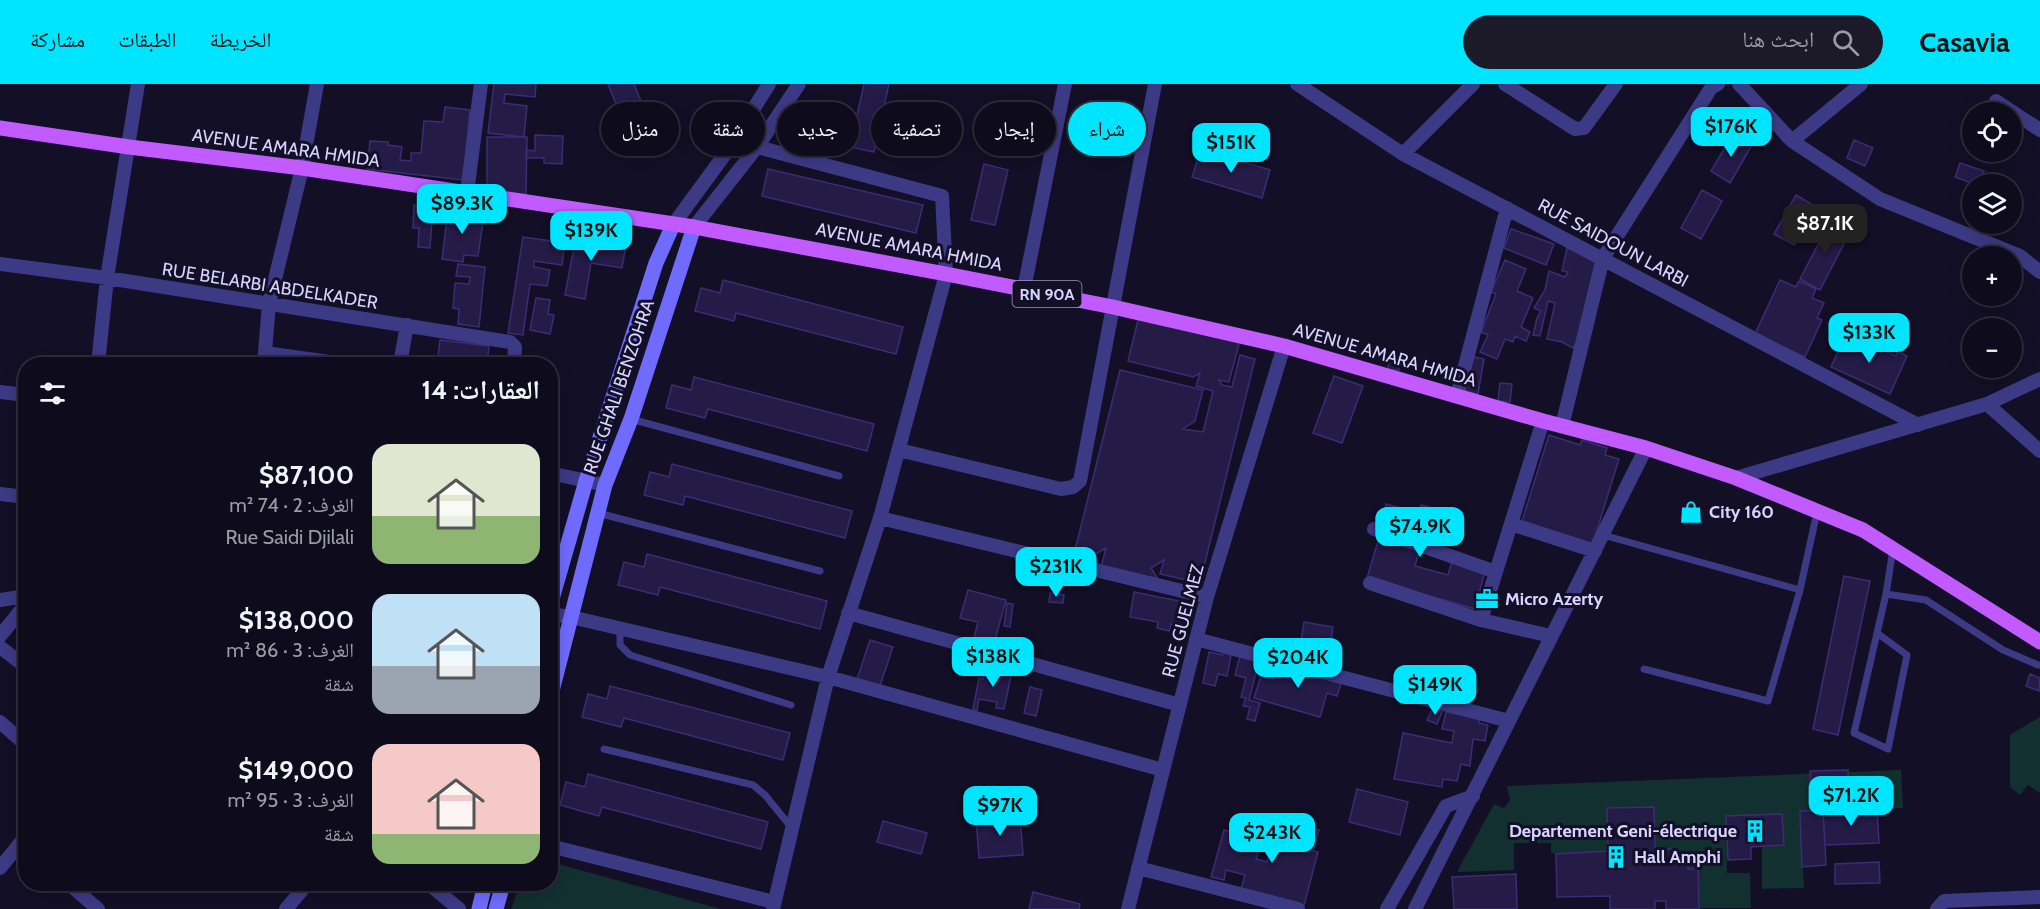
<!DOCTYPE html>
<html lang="ar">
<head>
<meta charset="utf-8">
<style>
  :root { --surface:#0e0b1c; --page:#1c1929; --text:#f1f3f6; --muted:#9b9ba3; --line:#2e2b3b; --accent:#00e5ff }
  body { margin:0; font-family:Cabin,"Noto Naskh Arabic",sans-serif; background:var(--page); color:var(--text); direction:rtl; height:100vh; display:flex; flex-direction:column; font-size:22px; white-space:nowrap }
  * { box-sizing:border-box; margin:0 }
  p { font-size:20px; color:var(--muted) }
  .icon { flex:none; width:33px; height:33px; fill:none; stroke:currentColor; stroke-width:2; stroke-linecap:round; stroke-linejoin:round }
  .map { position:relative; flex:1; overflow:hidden; direction:ltr }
  .details { position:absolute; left:18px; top:273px; width:540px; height:534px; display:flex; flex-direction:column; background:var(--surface); border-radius:24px; box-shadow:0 3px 15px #0003,0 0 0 2px var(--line); direction:rtl }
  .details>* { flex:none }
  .banner { position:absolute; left:576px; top:18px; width:570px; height:54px; direction:rtl; display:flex; gap:12px }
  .tools { position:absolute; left:1962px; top:18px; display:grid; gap:12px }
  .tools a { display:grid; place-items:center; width:60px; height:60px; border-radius:50%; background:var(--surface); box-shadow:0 3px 15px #0003,0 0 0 2px var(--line); font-size:30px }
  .price { position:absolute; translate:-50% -51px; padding:0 14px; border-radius:12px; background:var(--accent); color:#111; font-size:20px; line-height:39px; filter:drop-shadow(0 2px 3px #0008) }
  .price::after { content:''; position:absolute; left:50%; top:36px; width:18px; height:14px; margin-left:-9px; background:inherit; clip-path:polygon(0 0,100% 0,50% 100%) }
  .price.selected { background:#222; color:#fff }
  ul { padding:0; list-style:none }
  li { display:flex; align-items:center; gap:18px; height:150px; padding:0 18px }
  li span { display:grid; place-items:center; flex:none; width:168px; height:120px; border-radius:18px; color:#555 }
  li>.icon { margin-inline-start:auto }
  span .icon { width:72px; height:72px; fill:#fffc; stroke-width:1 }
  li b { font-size:26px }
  h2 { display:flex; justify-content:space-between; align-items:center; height:72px; padding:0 18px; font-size:26px }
  .pill { padding:0 21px; border-radius:27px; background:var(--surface); box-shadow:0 3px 15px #0003,0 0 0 2px var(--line); font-size:21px; line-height:54px }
  .pill.selected { background:var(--accent); color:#111 }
  header { display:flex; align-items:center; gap:36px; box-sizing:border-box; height:84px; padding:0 30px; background:var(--accent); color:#111 }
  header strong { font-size:28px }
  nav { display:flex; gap:33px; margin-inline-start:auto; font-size:21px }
  .search { width:420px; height:54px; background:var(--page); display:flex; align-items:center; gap:15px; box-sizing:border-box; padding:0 21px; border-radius:33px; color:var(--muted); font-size:22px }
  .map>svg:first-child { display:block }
  .green { fill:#12302f }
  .building { fill:#241b47; stroke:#3b2d73; stroke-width:1.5 }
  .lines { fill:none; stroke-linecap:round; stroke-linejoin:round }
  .lane { stroke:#3d3a85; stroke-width:7 }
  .street { stroke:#3d3a85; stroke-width:14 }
  .secondary { stroke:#6f6bff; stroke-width:15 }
  .primary { stroke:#c25bff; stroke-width:15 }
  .labels { text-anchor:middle; stroke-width:6; stroke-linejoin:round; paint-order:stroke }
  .shield { fill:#130f26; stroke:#9e99be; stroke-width:1.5 }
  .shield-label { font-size:16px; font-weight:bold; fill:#d9d4ff }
  .street-label { font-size:18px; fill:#d9d4ff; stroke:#130f26 }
  .poi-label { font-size:18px; font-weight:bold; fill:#d9d4ff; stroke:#130f26; text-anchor:start }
</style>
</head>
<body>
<header>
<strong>Casavia</strong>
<div class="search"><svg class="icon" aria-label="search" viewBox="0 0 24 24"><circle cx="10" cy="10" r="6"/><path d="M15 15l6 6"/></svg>ابحث هنا</div>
<nav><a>الخريطة</a><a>الطبقات</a><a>مشاركة</a></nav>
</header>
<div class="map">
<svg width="2040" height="825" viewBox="0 0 2040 825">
  <rect width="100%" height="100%" fill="#130f26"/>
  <path class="green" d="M2040,633V709L2028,701L2020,711L2010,703V651Z
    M1901,686L1903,724L1800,727L1804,804L1762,805V762L1783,761L1782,730L1726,732L1727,789H1750L1751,824H1699L1698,785H1688V776H1677L1676,765H1655L1653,723L1607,724L1608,767L1556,770L1551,769V759H1514V786L1457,788L1494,720L1504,724L1510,716L1507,702Z
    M551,778L721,825H511L520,800H550Z"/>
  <path class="building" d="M494,0H536L535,13L505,10L504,19L527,22L524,53L488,49Z
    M608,0H634L643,22L620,30Z
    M864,0H889L874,68L850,63Z
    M445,23L470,26L463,96L367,85L370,57L388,58V61L402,63L400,76L411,77V69H421L424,37L443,38Z
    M1733,50L1752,61L1730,99L1711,87Z
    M535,51L563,52L562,80L544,79V74H526V66L535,67Z
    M487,53H527L526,110H487Z
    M1854,56L1873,64L1865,82L1847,74Z
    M1201,65L1270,86L1262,114L1192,93Z
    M1960,79L1984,87L1979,100H1974L1955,93Z
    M984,80L1008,86L995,141L971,136Z
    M768,85L923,121L916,149L762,112Z
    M1702,106L1722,117L1701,155L1681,144Z
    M1796,111L1816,123L1794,161L1774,150Z
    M1972,112V133L1963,127Z
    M414,121L433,123L430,164L418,163L419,144H413Z
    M448,126L484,131L478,172L464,171L463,178L442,175Z
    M1833,132L1842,136L1837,146L1848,152L1820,206L1800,195Z
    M1511,145L1554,160L1546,181L1504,164Z
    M576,152L626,161L622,184L591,179L585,215L565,211Z
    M523,153L565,159L562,181L534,177V183L550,186L547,202L530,200L523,251L508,249Z
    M1567,164L1573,166L1597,179L1577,257L1573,264L1562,258L1547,255L1555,219L1548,217L1540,252L1533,251L1537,234L1541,227L1534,224L1545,206L1549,187L1565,193L1568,188L1562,187Z
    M1505,176L1526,185L1517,207L1533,214L1521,243L1530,248L1526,257L1515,252L1513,258L1505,255L1497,275L1480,268L1488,251L1481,248L1496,210L1491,208Z
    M458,180L485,183L479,243L458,240L459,225L453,224L455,199L469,200L470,193L456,192Z
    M723,196L903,243L896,270L736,229L734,237L695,227L701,204L720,209Z
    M1780,196L1796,203L1799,197L1816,205L1812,214L1824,219L1817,234L1822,236L1805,273L1755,250Z
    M536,214L550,216L548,230L554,231L550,250L530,246Z
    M1139,232L1240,256L1229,298L1219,296L1222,301L1232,303L1240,271L1255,275L1200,499L1160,490L1164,476L1151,484L1160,498L1101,483L1106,464L1089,474L1074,470L1120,286L1203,306L1195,337L1183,345L1203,348L1213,307L1196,302L1200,289L1193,293L1128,277Z
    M1846,250L1896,272L1897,268L1907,272L1890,310L1831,283Z
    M440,256L489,262L487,280H437Z
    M1388,270H1399V286H1388Z
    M1470,272L1484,275L1478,310L1464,307Z
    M1334,292L1363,302L1342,359L1313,349Z
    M694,293L874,340L867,367L708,325L705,334L666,324L672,301L691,306Z
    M1500,299L1512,300L1510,318L1498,317Z
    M1549,351L1580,361L1582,356L1607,364L1605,371L1619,375L1592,462L1521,440Z
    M672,380L852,427L845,454L685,412L683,421L644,411L650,388L669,393Z
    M1386,420L1419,429L1421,421L1444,427L1433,464L1421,461L1415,482L1448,491L1452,477L1485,487L1475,525L1367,494L1381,447H1379Z
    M647,470L827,517L820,545L660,503L658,511L618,501L624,478L644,483Z
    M1844,492L1870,497L1838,651L1813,645Z
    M968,506L1006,516L994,559L974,554L978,538L960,534Z
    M1134,508L1189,519L1184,543L1171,540L1169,547L1157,544L1158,538L1130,533Z
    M1050,509L1064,511L1063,519L1049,518Z
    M1007,519L1013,520L1010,543L1004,542Z
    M1304,538L1333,543L1329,570L1300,565Z
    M870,556L893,563L880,602L857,595Z
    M1242,564L1261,569L1249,616L1260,619L1255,637L1247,635L1250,623L1243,622L1246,614L1241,613L1246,594L1235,591Z
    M1223,566L1232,567L1227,592L1218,590L1215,602L1203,599L1209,568L1222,571Z
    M1278,577L1342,596L1337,612L1327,609L1320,633L1254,614L1261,592L1273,595Z
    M986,580L995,582L994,589L1011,592L1004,625L996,624L997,618L979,615L977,626L973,625L979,594L983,595Z
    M2030,590L2040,594L2039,607L2026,602Z
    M610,602L790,649L783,676L624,634L621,643L582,633L588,610L607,615Z
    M1030,603L1042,606L1036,632L1024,629Z
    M1433,624L1442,628L1437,640L1427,636Z
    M1446,628L1479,634V639L1488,641L1485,657L1473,655L1470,682L1461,680L1457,697L1443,695L1442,703L1394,695L1403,649L1452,659L1454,647L1442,645Z
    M1848,686V703L1829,704V711H1811L1810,687Z
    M588,690L768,738L761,765L602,723L599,732L560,721L566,698L585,703Z
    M1357,705L1408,718L1400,751L1349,738Z
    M1654,723L1655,765H1676L1677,776H1688V785H1698L1699,825H1666V817H1655V825H1610V812L1557,813L1556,770L1608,767L1607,724Z
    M1877,725L1879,759L1825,761L1823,726Z
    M1823,726L1826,781L1802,783L1800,727Z
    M1782,730L1784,761L1751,763V775L1728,776L1726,732Z
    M1020,731L1023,771L979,774L976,735Z
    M1279,735L1319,746L1313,767L1318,768L1303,825L1240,809L1245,791L1226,786L1224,796L1211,793L1224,746L1255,754L1252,765L1259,766L1256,775L1267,778Z
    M883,737L927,749L921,770L877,758Z
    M1879,778L1880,799L1835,800V780Z
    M1516,790L1517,825H1454L1452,793Z
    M1033,808L1080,820L1079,825H1029Z"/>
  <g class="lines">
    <path class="lane" d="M631,335L839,392
      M598,429L820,487
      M1603,451L1800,506L1817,428
      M1893,465L1886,510L1926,516L2003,566L2038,581
      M620,544V561L630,571L791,621
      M1877,549L1907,571L1888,665L1854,649L1886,510
      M1644,585L1768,617L1800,506
      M604,665L753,701L765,711L791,743"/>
    <path class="street" d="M1297,0L1403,70L1918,341
      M1505,0L1575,45L1584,44L1616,0
      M1739,0L1792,57L1880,115L2020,172L2040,188
      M1996,17L2040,46
      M1792,57L1861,0
      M757,63L942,112L946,190L880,434L828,593L773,825
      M1403,70L1473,0
      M467,109L481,0
      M673,141L728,66L769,0
      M694,143L757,63L799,0
      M0,180L107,194L510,258L515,263L514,280
      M1024,205L1065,0
      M265,269L344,280
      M98,280L107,194L138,0
      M264,280L269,220L302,84L317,0
      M400,280L407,241
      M0,308L26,311
      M1457,312L1507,124
      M1987,320L2040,367
      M1562,342L1603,174L1711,4L1718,0
      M899,366L1061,405L1073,403L1080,397L1155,0
      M550,389L605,401
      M1736,394L1987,320L2040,295
      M0,410L26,413
      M880,434L1207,513
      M1511,440L1595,467
      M1374,445L1496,488
      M1370,499L1481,536L1551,552
      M0,516L26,512
      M848,529L1180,621
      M550,530L571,533L828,593L1163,686
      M1481,536L1543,337
      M0,552L26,520
      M1196,555L1509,637
      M0,563L26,583
      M0,638L26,661
      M550,762L774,818
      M0,784L26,752
      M1138,784L1298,825
      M69,800L98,825
      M429,800L459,825
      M286,825L307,800
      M1128,825L1207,513L1284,262
      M1387,825L1446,722L1473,712
      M1415,825L1646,364
      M1937,825L1944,817L2040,813"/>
    <path class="secondary" d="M550,522L586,397L656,179L673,141
      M550,615L605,401L631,335L694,143
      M479,825L485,800
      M496,825L503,800"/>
    <path class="primary" d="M0,44L129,63L302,84L694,143L946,190L1113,223L1284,262L1543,337L1646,364L1736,394L1863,446L2040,558"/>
  </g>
  <defs>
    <g id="shop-bare" transform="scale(1.8)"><path d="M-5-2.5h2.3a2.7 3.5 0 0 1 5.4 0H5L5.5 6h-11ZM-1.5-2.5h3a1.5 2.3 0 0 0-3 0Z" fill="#00e5ff" stroke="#130f26" stroke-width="2.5" paint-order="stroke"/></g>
    <g id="office-bare" transform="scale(1.8)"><path d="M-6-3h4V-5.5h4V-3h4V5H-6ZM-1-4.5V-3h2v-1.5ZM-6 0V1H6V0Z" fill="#00e5ff" stroke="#130f26" stroke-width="2.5" paint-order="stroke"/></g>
    <g id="building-bare" transform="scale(1.8)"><path d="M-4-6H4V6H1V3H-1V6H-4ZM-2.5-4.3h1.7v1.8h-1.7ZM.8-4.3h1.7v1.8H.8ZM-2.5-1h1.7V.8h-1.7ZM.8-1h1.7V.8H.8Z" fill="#00e5ff" stroke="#130f26" stroke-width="2.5" paint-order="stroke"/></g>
  </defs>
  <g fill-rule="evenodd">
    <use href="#shop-bare" x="1691" y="428"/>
    <use href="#office-bare" x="1487" y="515"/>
    <use href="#building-bare" x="1755" y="747"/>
    <use href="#building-bare" x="1616" y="773"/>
  </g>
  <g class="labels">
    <rect class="shield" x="1012.5" y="197" width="69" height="26" rx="4.5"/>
    <g class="shield-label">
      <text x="1047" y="216">RN 90A</text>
    </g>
    <g class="street-label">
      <text transform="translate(286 64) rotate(8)" y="6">AVENUE AMARA HMIDA</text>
      <text transform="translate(1613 159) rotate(28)" y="6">RUE SAIDOUN LARBI</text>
      <text transform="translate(909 163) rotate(11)" y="6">AVENUE AMARA HMIDA</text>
      <text transform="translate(270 202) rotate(9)" y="6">RUE BELARBI ABDELKADER</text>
      <text transform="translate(1385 271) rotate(16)" y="6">AVENUE AMARA HMIDA</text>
      <text transform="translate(619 303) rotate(-71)" y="6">RUE GHALI BENZOHRA</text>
      <text transform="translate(1183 537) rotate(-75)" y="6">RUE GUELMEZ</text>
    </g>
    <g class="poi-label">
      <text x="1709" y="434">City 160</text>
      <text x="1505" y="521">Micro Azerty</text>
      <text x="1737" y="753" text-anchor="end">Departement Geni-électrique</text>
      <text x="1634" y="779">Hall Amphi</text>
    </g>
  </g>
</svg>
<div class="tools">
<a><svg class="icon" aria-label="locate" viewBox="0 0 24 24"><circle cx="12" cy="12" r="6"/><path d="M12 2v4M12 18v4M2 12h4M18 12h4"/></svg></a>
<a><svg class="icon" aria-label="layers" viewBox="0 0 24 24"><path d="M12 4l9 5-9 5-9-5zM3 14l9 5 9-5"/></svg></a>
<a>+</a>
<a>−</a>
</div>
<b class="price" style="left:1731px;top:74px">$176K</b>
<b class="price" style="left:1231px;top:90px">$151K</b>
<b class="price" style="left:462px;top:151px">$89.3K</b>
<b class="price selected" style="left:1825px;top:171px">$87.1K</b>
<b class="price" style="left:591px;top:178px">$139K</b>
<b class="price" style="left:1869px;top:280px">$133K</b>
<b class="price" style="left:1420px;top:474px">$74.9K</b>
<b class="price" style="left:1056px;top:514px">$231K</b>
<b class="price" style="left:993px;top:604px">$138K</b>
<b class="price" style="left:1298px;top:605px">$204K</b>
<b class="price" style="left:1435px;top:632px">$149K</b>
<b class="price" style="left:1851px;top:743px">$71.2K</b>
<b class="price" style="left:1000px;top:753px">$97K</b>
<b class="price" style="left:1272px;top:780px">$243K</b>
<div class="banner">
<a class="pill selected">شراء</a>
<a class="pill">إيجار</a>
<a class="pill">تصفية</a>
<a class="pill">جديد</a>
<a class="pill">شقة</a>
<a class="pill">منزل</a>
</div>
<section class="details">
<h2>العقارات: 14<svg class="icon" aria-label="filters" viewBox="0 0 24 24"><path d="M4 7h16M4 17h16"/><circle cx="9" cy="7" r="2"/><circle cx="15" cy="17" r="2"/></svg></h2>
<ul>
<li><span style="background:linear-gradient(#dfe7d0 60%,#8fb573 0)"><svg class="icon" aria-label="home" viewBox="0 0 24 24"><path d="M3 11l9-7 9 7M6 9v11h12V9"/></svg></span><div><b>$87,100</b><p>الغرف: 2 · 74 m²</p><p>Rue Saidi Djilali</p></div></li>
<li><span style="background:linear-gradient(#bfe0f5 60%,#9aa5b1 0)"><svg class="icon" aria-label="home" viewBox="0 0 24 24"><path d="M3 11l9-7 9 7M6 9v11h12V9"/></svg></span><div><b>$138,000</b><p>الغرف: 3 · 86 m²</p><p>شقة</p></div></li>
<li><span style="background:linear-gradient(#f6c9c9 75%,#8fb573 0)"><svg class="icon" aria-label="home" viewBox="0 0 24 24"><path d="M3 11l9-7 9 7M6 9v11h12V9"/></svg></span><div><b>$149,000</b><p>الغرف: 3 · 95 m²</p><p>شقة</p></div></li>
</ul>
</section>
</div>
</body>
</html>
